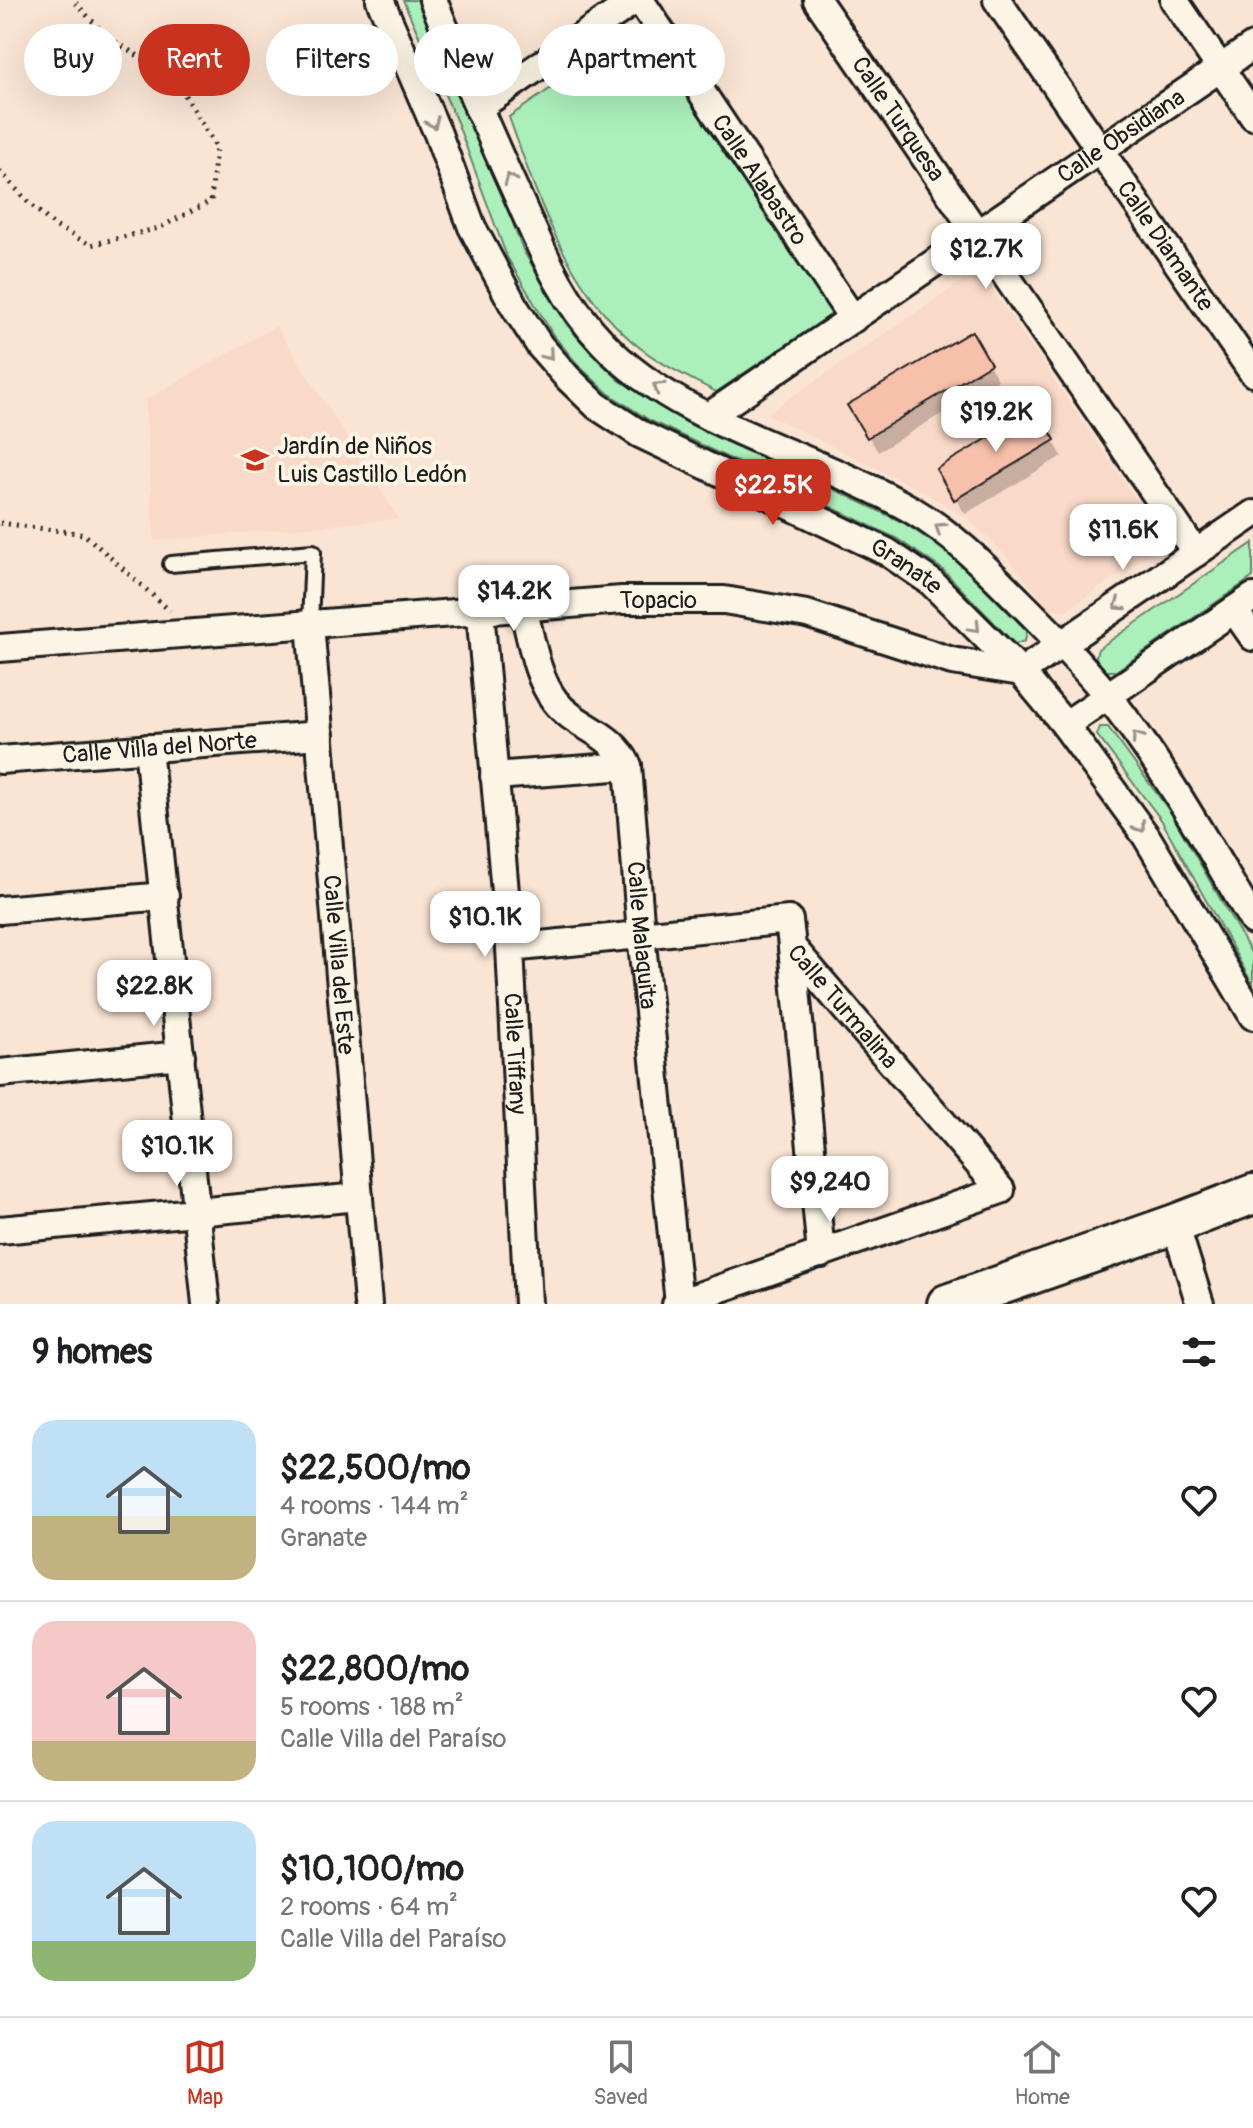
<!DOCTYPE html>
<html lang="en">
<head>
<meta charset="utf-8">
<style>
  :root { --surface:#fff; --page:#f6f6f6; --text:#202124; --muted:#757577; --line:#e0e0e0; --accent:#c8321e }
  body { margin:0; font-family:Pangolin,sans-serif; background:var(--page); color:var(--text); height:100vh; display:flex; flex-direction:column; font-size:30px; white-space:nowrap }
  * { box-sizing:border-box; margin:0 }
  p { font-size:26px; color:var(--muted) }
  .icon { flex:none; width:44px; height:44px; fill:none; stroke:currentColor; stroke-width:2; stroke-linecap:round; stroke-linejoin:round }
  .map { position:relative; height:1304px; overflow:hidden }
  .details { display:flex; flex-direction:column; background:var(--surface); flex:1 }
  .details>* { flex:none }
  .top-card { position:absolute; left:24px; top:24px; width:800px; height:72px; display:flex; gap:16px }
  .price { position:absolute; translate:-50% -68px; padding:0 18px; border-radius:16px; background:#fff; color:#222; font-size:26px; line-height:52px; filter:drop-shadow(0 2px 4px #0008) }
  .price::after { content:''; position:absolute; left:50%; top:48px; width:24px; height:18px; margin-left:-12px; background:inherit; clip-path:polygon(0 0,100% 0,50% 100%) }
  .price.selected { background:var(--accent); color:#fff }
  ul { padding:0; list-style:none }
  li { display:flex; align-items:center; gap:24px; height:200px; padding:0 32px }
  li+li { border-top:2px solid var(--line) }
  li span { display:grid; place-items:center; flex:none; width:224px; height:160px; border-radius:24px; color:#555 }
  li>.icon { margin-inline-start:auto }
  span .icon { width:96px; height:96px; fill:#fffc; stroke-width:1 }
  li b { font-size:34px }
  h2 { display:flex; justify-content:space-between; align-items:center; height:96px; padding:0 32px; font-size:34px }
  .pill { padding:0 28px; border-radius:36px; background:var(--surface); box-shadow:0 8px 32px #0002; font-size:28px; line-height:72px }
  .pill.selected { background:var(--accent); color:#fff }
  .dock { display:flex; justify-content:space-around; align-items:center; height:112px; border-top:2px solid var(--line); background:var(--surface); font-size:22px; color:var(--muted) }
  .dock a { display:grid; justify-items:center; gap:4px }
  .dock .selected { color:var(--accent) }
  .map>svg:first-child { display:block }
  .built { fill:#f9dac8 }
  .green { fill:#abf0bb; stroke:#64866c; stroke-width:2 }
  .shadow { fill:#0003 }
  .building { fill:#f7c0ab; stroke:#1c1c1c; stroke-width:2 }
  .lines { fill:none; stroke-linecap:round; stroke-linejoin:round }
  .lane-casing { stroke:#1c1c1c; stroke-width:20 }
  .street-casing { stroke:#1c1c1c; stroke-width:32 }
  .secondary-casing { stroke:#1c1c1c; stroke-width:44 }
  .path { stroke:#1c1c1c; stroke-width:5; stroke-dasharray:2 6; stroke-linecap:butt }
  .lane { stroke:#fcf5e5; stroke-width:14 }
  .street { stroke:#fcf5e5; stroke-width:26 }
  .secondary { stroke:#fcf5e5; stroke-width:38 }
  .oneway { stroke:#97938b }
  .labels { text-anchor:middle; stroke-width:8; stroke-linejoin:round; paint-order:stroke }
  .street-label { font-size:24px; fill:#1c1c1c; stroke:#fcf5e5 }
  .poi-label { font-size:24px; fill:#1c1c1c; stroke:#fcf5e5; text-anchor:start }
</style>
</head>
<body>
<div class="map">
<svg width="1253" height="1304" viewBox="0 0 1253 1304">
  <rect width="100%" height="100%" fill="#fae5d4"/>
  <filter id="ink" filterUnits="userSpaceOnUse"><feTurbulence type="fractalNoise" baseFrequency=".0125" numOctaves="2"/><feDisplacementMap in="SourceGraphic" scale="16" xChannelSelector="R" yChannelSelector="G"/><feConvolveMatrix kernelMatrix="1 2 1 2 8 2 1 2 1" color-interpolation-filters="sRGB"/></filter>
  <g filter="url(#ink)">
    <path class="built" d="M979,270L1166,543L1065,611L1049,608L1005,555L967,518L922,491L766,414Z
      M276,326L399,519L154,541L145,400Z"/>
    <path class="green" d="M403,0H421L473,116L523,250L567,325L592,354L619,380L658,405L904,523L953,556L1027,631L1025,641L1015,644L942,569L896,538L649,420L608,393L579,366L553,335L507,257L457,122Z
      M640,27L832,314L716,392C684,375 649,359 623,333C563,276 536,193 509,117Z
      M1253,543V577L1116,671H1106L1098,666L1096,656L1098,649Z
      M1100,727H1108L1171,813L1253,956V985L1162,821L1097,735Z"/>
    <path class="shadow" d="M971,334L998,380L878,452L850,406Z
      M1036,411L1062,456L965,514L939,469Z"/>
    <path class="building" d="M972,331L991,364L867,438L847,405Z
      M1037,409L1055,440L954,500L936,469Z"/>
    <g class="lines">
      <g class="lane-casing">
        <path id="lane" d="M171,564L313,552L310,624"/>
      </g>
      <g class="street-casing">
        <g id="street">
          <path id="s1" d="M380,0L438,134L472,227L514,306L540,346L567,377L597,406L640,434L887,552L931,582L1021,672L1065,725L1146,836L1253,1016"/>
          <path d="M433,0C459,63 486,126 514,188C540,245 559,297 603,343C678,424 817,455 912,510C954,535 985,567 1019,601C1049,631 1080,662 1107,695C1163,764 1207,844 1253,921"/>
          <path id="s2" d="M640,0L853,319"/>
          <path id="s3" d="M817,0L1196,553"/>
          <path id="s4" d="M997,0L1253,373"/>
          <path d="M1174,0L1253,116"/>
          <path d="M478,108L635,0"/>
          <path id="s5" d="M709,416L1253,46"/>
          <path id="s6" d="M523,608C531,637 536,677 555,701C577,729 611,730 628,766L641,934L679,1303"/>
          <path d="M1234,610L1253,637"/>
          <path id="s7" d="M480,611L510,948L528,1304"/>
          <path id="s8" d="M310,624L368,1304"/>
          <path id="s9" d="M0,648L622,600H724L807,614L952,661L1021,672L1253,514"/>
          <path d="M1065,725L1253,597"/>
          <path d="M148,748L206,1304"/>
          <path id="s10" d="M0,760L320,735"/>
          <path d="M494,776L628,766"/>
          <path d="M0,910L165,896"/>
          <path d="M792,947L821,1254"/>
          <path id="s11" d="M510,948L789,920L792,947L1001,1190L676,1304"/>
          <path d="M0,1073L181,1055"/>
          <path d="M1175,1224L1200,1304"/>
          <path d="M0,1230L359,1197"/>
        </g>
      </g>
      <g class="secondary-casing">
        <path id="secondary" d="M947,1304L1175,1224L1253,1194"/>
      </g>
      <path class="path" d="M0,171L28,202L55,226L91,245L159,228L211,201L216,147L184,94L148,62L106,36L73,0
        M0,523L84,534L170,611"/>
      <use href="#lane" class="lane"/>
      <use href="#street" class="street"/>
      <use href="#secondary" class="secondary"/>
    </g>
    <defs><path id="oneway-chevron" d="M-2-3.5L2.5 0L-2 3.5" fill="none" stroke-width="1.6" stroke-linecap="round" stroke-linejoin="round" transform="scale(2)"/></defs>
    <g class="oneway">
      <use href="#oneway-chevron" transform="translate(433 123) rotate(67)"/>
      <use href="#oneway-chevron" transform="translate(510 179) rotate(-114)"/>
      <use href="#oneway-chevron" transform="translate(548 355) rotate(50)"/>
      <use href="#oneway-chevron" transform="translate(658 387) rotate(-148)"/>
      <use href="#oneway-chevron" transform="translate(940 528) rotate(-146)"/>
      <use href="#oneway-chevron" transform="translate(1119 605) rotate(146)"/>
      <use href="#oneway-chevron" transform="translate(975 627) rotate(46)"/>
      <use href="#oneway-chevron" transform="translate(1137 737) rotate(-125)"/>
      <use href="#oneway-chevron" transform="translate(1140 827) rotate(54)"/>
    </g>
  </g>
  <defs>
    <g id="school-bare" transform="scale(2.16)"><path d="M0-5L7-2L0 1L-7-2ZM-4 1L0 2.5L4 1V4Q0 6-4 4Z" fill="#c8321e" stroke="#fcf5e5" stroke-width="2.5" paint-order="stroke"/></g>
  </defs>
  <g fill-rule="evenodd">
    <use href="#school-bare" x="255" y="460"/>
  </g>
  <g class="labels">
    <g class="street-label">
      <text dy="8" stroke="none"><textPath href="#s3" startOffset="144">Calle Turquesa</textPath></text>
      <text dy="8" stroke="none"><textPath href="#s5" startOffset="498">Calle Obsidiana</textPath></text>
      <text dy="8" stroke="none"><textPath href="#s2" startOffset="216">Calle Alabastro</textPath></text>
      <text dy="8" stroke="none"><textPath href="#s4" startOffset="298">Calle Diamante</textPath></text>
      <text dy="8" stroke="none"><textPath href="#s1" startOffset="814">Granate</textPath></text>
      <text dy="8" stroke="none"><textPath href="#s9" startOffset="660">Topacio</textPath></text>
      <text dy="8" stroke="none"><textPath href="#s10" startOffset="160">Calle Villa del Norte</textPath></text>
      <text dy="8" stroke="none"><textPath href="#s6" startOffset="368">Calle Malaquita</textPath></text>
      <text dy="8" stroke="none"><textPath href="#s8" startOffset="342">Calle Villa del Este</textPath></text>
      <text dy="8" stroke="none"><textPath href="#s11" startOffset="386">Calle Turmalina</textPath></text>
      <text dy="8" stroke="none"><textPath href="#s7" startOffset="444">Calle Tiffany</textPath></text>
    </g>
    <g class="poi-label">
      <text x="277" y="454">Jardín de Niños<tspan x="277" dy="28">Luis Castillo Ledón</tspan></text>
    </g>
  </g>
</svg>
<b class="price" style="left:986px;top:291px">$12.7K</b>
<b class="price" style="left:996px;top:454px">$19.2K</b>
<b class="price selected" style="left:773px;top:527px">$22.5K</b>
<b class="price" style="left:1123px;top:572px">$11.6K</b>
<b class="price" style="left:514px;top:633px">$14.2K</b>
<b class="price" style="left:485px;top:959px">$10.1K</b>
<b class="price" style="left:154px;top:1028px">$22.8K</b>
<b class="price" style="left:177px;top:1188px">$10.1K</b>
<b class="price" style="left:830px;top:1224px">$9,240</b>
<div class="top-card">
<a class="pill">Buy</a>
<a class="pill selected">Rent</a>
<a class="pill">Filters</a>
<a class="pill">New</a>
<a class="pill">Apartment</a>
</div>
</div>
<section class="details">
<h2>9 homes<svg class="icon" aria-label="filters" viewBox="0 0 24 24"><path d="M4 7h16M4 17h16"/><circle cx="9" cy="7" r="2"/><circle cx="15" cy="17" r="2"/></svg></h2>
<ul>
<li><span style="background:linear-gradient(#bfe0f5 60%,#c2b280 0)"><svg class="icon" aria-label="home" viewBox="0 0 24 24"><path d="M3 11l9-7 9 7M6 9v11h12V9"/></svg></span><div><b>$22,500/mo</b><p>4 rooms · 144 m²</p><p>Granate</p></div><svg class="icon" aria-label="heart" viewBox="0 0 24 24"><path d="M12 20l-8-8c-3-5 5-10 8-4 3-6 11-1 8 4z"/></svg></li>
<li><span style="background:linear-gradient(#f6c9c9 75%,#c2b280 0)"><svg class="icon" aria-label="home" viewBox="0 0 24 24"><path d="M3 11l9-7 9 7M6 9v11h12V9"/></svg></span><div><b>$22,800/mo</b><p>5 rooms · 188 m²</p><p>Calle Villa del Paraíso</p></div><svg class="icon" aria-label="heart" viewBox="0 0 24 24"><path d="M12 20l-8-8c-3-5 5-10 8-4 3-6 11-1 8 4z"/></svg></li>
<li><span style="background:linear-gradient(#bfe0f5 75%,#8fb573 0)"><svg class="icon" aria-label="home" viewBox="0 0 24 24"><path d="M3 11l9-7 9 7M6 9v11h12V9"/></svg></span><div><b>$10,100/mo</b><p>2 rooms · 64 m²</p><p>Calle Villa del Paraíso</p></div><svg class="icon" aria-label="heart" viewBox="0 0 24 24"><path d="M12 20l-8-8c-3-5 5-10 8-4 3-6 11-1 8 4z"/></svg></li>
</ul>
</section>
<nav class="dock">
<a class="selected"><svg class="icon" aria-label="map" viewBox="0 0 24 24"><path d="M3 6l6-2 6 2 6-2v14l-6 2-6-2-6 2zM9 4v14M15 6v14"/></svg>Map</a>
<a><svg class="icon" aria-label="saved" viewBox="0 0 24 24"><path d="M7 4h10v16l-5-4-5 4z"/></svg>Saved</a>
<a><svg class="icon" aria-label="home" viewBox="0 0 24 24"><path d="M3 11l9-7 9 7M6 9v11h12V9"/></svg>Home</a>
</nav>
</body>
</html>
